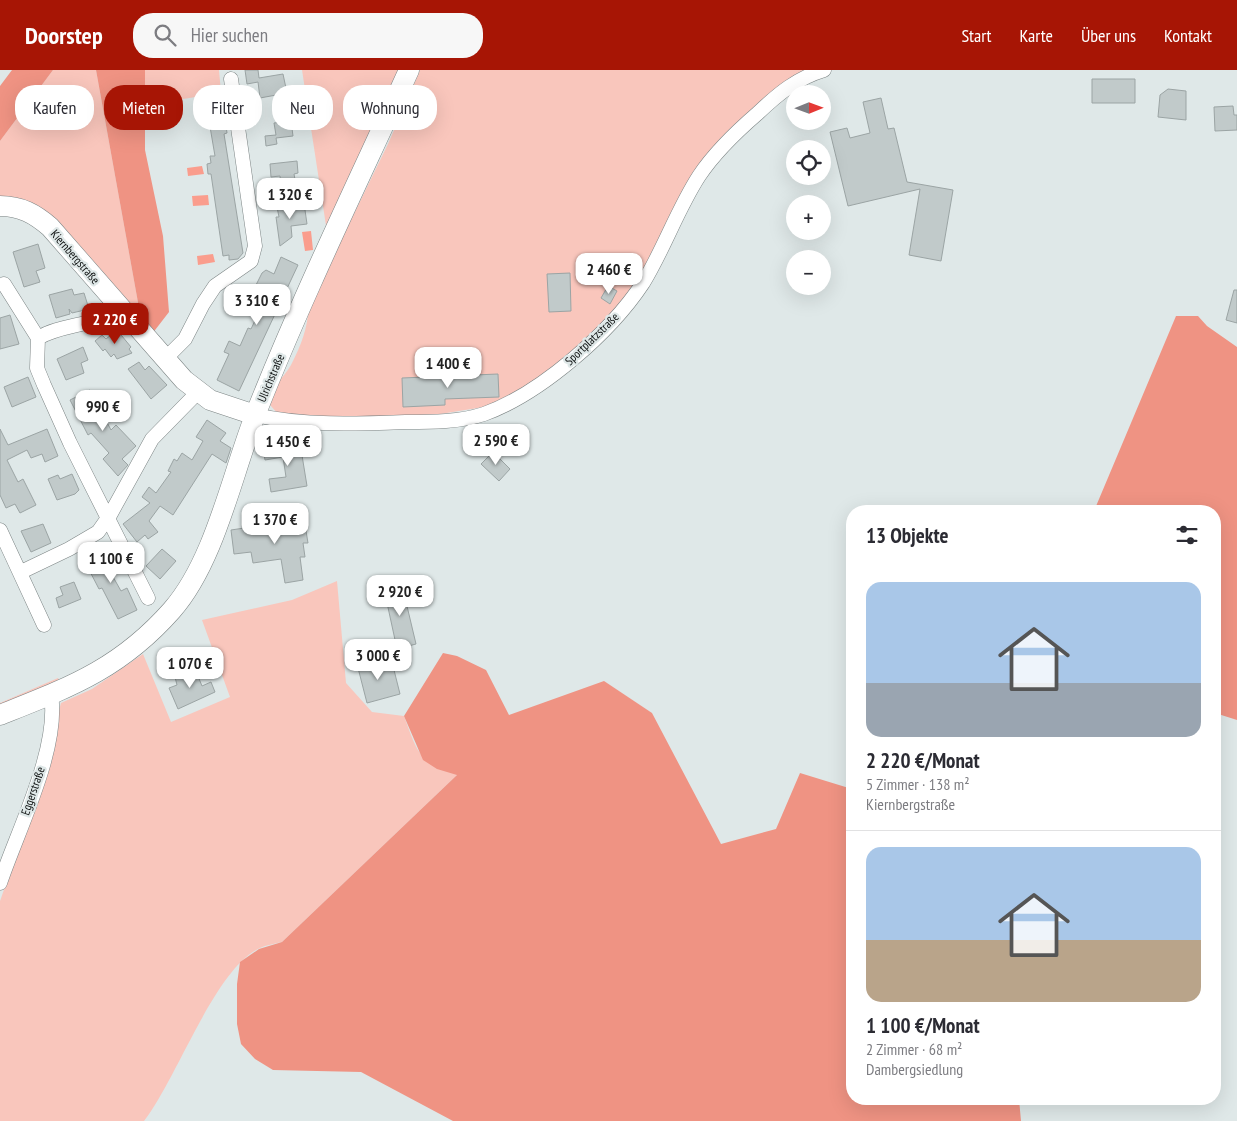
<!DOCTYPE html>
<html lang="de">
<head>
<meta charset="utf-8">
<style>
  :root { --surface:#fff; --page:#f7f7f7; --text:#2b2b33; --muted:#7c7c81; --line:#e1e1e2; --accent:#a71505 }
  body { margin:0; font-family:"PT Sans Narrow",sans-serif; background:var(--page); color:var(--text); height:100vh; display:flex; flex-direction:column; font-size:19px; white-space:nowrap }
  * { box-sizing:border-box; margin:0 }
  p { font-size:16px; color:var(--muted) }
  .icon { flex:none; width:28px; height:28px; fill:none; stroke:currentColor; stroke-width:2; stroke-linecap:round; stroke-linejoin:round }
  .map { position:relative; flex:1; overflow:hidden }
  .panel { position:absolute; left:846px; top:435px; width:375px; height:600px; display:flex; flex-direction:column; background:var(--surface); border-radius:20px; box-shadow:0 5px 20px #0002 }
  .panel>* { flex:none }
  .banner { position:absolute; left:15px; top:15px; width:475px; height:45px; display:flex; gap:10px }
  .needle { width:32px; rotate:89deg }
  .controls { position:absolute; left:786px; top:15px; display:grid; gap:10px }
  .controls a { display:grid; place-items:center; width:45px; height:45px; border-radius:50%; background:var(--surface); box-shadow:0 5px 20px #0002; font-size:25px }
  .price { position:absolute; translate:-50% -42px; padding:0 11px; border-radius:10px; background:#fff; color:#222; font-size:16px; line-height:32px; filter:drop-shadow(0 1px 2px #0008) }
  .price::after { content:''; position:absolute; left:50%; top:30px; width:15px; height:11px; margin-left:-8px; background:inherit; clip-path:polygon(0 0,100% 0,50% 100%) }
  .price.on { background:var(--accent); color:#fff }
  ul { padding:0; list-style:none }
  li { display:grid; align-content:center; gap:10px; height:265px; padding:0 20px }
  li+li { border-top:1px solid var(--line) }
  li span { display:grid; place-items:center; height:155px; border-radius:15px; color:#555 }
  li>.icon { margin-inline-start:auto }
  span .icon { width:90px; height:90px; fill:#fffc; stroke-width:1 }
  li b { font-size:21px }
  h2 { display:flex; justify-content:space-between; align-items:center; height:60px; padding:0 20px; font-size:21px }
  .pill { padding:0 18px; border-radius:20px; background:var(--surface); box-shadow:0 5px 20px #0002; font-size:18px; line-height:45px }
  .pill.on { background:var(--accent); color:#fff }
  header { display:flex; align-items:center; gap:30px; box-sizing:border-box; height:70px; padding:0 25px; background:var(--accent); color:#fff }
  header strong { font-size:24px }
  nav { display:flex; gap:28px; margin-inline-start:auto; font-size:18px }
  .search { width:350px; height:45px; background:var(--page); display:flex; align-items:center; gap:12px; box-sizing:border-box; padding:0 18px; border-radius:20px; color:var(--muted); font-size:19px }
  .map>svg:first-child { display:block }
  .green { fill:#f9c6bc }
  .forest { fill:#ef9383 }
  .water { fill:#fa9d8d }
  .building { fill:#c1caca; stroke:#9ba4a4 }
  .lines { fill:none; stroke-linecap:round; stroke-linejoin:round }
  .street-casing { stroke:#7c8484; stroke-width:15 }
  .secondary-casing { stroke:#7c8484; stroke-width:21 }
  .street { stroke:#fff; stroke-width:14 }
  .secondary { stroke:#fff; stroke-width:20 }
  .labels { text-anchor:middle; stroke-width:4.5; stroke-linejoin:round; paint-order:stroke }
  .street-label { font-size:12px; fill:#0d1010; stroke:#dfe8e8 }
</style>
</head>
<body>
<header>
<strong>Doorstep</strong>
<div class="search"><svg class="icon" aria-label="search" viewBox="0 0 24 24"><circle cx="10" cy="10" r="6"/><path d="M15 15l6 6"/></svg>Hier suchen</div>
<nav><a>Start</a><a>Karte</a><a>Über uns</a><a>Kontakt</a></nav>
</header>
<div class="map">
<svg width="1237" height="1051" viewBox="0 0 1237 1051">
  <rect width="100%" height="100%" fill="#dfe8e8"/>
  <path class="green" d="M53,0H96L139,238L143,249L80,183L0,131V71Z
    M145,0H219L221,23L145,35Z
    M302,0H402L327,162Z
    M420,0H809L736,55L635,216L597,260L551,302L490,336L434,345L336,351L278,344L270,335C270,317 283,309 291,295C302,273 307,260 309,236L388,74Z
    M337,511L346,613L372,642L404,646C417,681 419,695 458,704L282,872C274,874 266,875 260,878C215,898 177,1009 144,1051H0V831L23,766L61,633L92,619L143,584L171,652L230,627L202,550L292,530Z
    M58,608L61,614L0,639V633Z"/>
  <path class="forest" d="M12,0H53L0,71V16Z
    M96,0H145V80L163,166L169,242L152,264L139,238Z
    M1176,246H1198L1207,256L1237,277V650L1215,643V441H1094Z
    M443,583L457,586L486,600L509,645L604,611L652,643L721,774L776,759L800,703L852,719V1029H1019L1021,1051H453L361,1002L273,1000L255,989L241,974L237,954V914L240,892L259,879L282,872L457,705L437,699L423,690L404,646Z"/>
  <path class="water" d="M202,96L204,104L188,106L187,98Z
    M208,125L209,135L193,136L192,126Z
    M292,126L293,133L275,136L274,128Z
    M311,161L313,180L305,181L302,162Z
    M213,184L215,192L198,195L197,186Z
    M197,577L207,598L197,602L188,581Z"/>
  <path class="building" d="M245,0H258L259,8L283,4L287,23L260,28L258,12L247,14Z
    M1092,9H1135V33H1092Z
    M1168,19L1186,21V50L1158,47L1160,25Z
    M881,28L888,59L894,58L907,112L953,120L941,191L909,185L920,119L848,136L830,62L847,58L850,68L870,63L863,32Z
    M1233,36L1234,45H1237V60L1215,61L1214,37Z
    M224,42L227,63L224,64L243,183L238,189L229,190V185L223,186L211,104H208L207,94L211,93L210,86H215L208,45Z
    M291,51L293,66L276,68L277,74L266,76L265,66L276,65L274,53Z
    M297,91L298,103L294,104L296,115L281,117L280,106L271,107L270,94Z
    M304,133L307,154L291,156L292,167L280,176L276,147H279L277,137Z
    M38,174L45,198L36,201L40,212L24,217L13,182Z
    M281,187L298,195L239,321L217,310L229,284L224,282L229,271L240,276L248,258L251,259L269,221L256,215L262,203L266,200L274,204Z
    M570,203L571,241L549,242L547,204Z
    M608,216L617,221L610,234L601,228Z
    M72,219L74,225L84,223L89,239L72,243L69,239L70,244L56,248L49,225Z
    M1234,220H1237V253L1226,250Z
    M10,245L19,274L0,279V248Z
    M117,260L131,277L129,279L132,283L117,289L114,284L111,287L105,279L103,281L95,271L102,265L106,269Z
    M83,277L88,290L81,293L84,303L66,310L57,289Z
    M139,292L145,300L149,296L167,315L151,329L128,299Z
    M498,304L499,327L445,329V335L403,337L402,308Z
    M28,307L36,327L12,337L4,317Z
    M90,320L111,360L116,355L136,376L122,389L128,395L118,406L103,389L109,383L91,363L88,365L70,330Z
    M207,350L226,363L220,371L231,378L226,393L212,384L173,445L160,436L149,451L158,462L148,469L145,465L137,472L123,454L150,433L142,427L149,417L156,423L171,402L168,401L174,389L177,391L182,383L192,390L203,371L196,367Z
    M0,359L8,375L47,359L58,386L45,392L42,384L31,388L27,380L7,390L18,412L23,409L36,435L20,443L15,434L6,438L0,425Z
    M300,373L307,416L271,422L269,409L286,407L283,387L265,390L263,378Z
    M493,382L510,399L499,411L481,394Z
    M72,404L79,420L75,424L57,430L48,409L58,405L60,409Z
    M304,449L308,473H303L305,487H300L303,510L285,513L281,489L253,493L251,482L234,484L231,460Z
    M43,454L51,473L31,482L21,461Z
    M162,479L176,491L160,509L146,496Z
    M109,480L120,501L112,505L121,521L127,518L137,540L118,549L102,518L99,519L85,492Z
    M74,512L81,529L59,538L56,528L63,525L60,517Z
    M402,515L416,574L397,579L384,519Z
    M380,588L383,599L393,596L400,624L367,633L357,594Z
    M195,599L202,616L211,612L215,622L178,639L169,618L177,615L175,607Z"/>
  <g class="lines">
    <g class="street-casing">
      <path id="street" d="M4,214L38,268
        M119,238C96,257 63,253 38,268L37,298L44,315L70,373L148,528
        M164,290L185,269L203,234L215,216L251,191L255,176L231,9
        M255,345C305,356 355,354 406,352C432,352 460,352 484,344C540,324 610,263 643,213C664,179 677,140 699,106C715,82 736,62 758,43C778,24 797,8 824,0
        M0,460L44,555
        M21,502L69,479L98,462L110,445L152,369L198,322
        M0,813C17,762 60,678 51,625"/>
    </g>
    <g class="secondary-casing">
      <path id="secondary" d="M0,136C21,136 35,144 50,157L184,310L210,330L255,345
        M0,645C70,617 120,599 172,540C215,491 232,404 256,343C302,227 357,114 409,0"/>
    </g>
    <use href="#street" class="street"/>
    <use href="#secondary" class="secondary"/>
  </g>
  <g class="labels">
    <g class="street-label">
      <text transform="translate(75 187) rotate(49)" y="4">Kiernbergstraße</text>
      <text transform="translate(592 269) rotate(-44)" y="4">Sportplatzstraße</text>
      <text transform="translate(271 308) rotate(-67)" y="4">Ulrichstraße</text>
      <text transform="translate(33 721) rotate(-71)" y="4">Eggerstraße</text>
    </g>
  </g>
</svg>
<div class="controls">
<a><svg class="needle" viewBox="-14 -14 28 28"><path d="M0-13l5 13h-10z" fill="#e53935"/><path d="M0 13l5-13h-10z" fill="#7c7c81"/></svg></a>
<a><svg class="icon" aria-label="locate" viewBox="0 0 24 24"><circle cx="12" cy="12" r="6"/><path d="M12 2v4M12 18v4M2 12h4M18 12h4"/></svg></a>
<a>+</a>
<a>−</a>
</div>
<b class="price" style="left:290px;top:150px">1 320 €</b>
<b class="price" style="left:609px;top:225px">2 460 €</b>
<b class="price" style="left:257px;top:256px">3 310 €</b>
<b class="price on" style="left:115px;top:275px">2 220 €</b>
<b class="price" style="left:448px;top:319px">1 400 €</b>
<b class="price" style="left:103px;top:362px">990 €</b>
<b class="price" style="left:496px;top:396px">2 590 €</b>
<b class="price" style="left:288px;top:397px">1 450 €</b>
<b class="price" style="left:275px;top:475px">1 370 €</b>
<b class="price" style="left:111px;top:514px">1 100 €</b>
<b class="price" style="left:400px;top:547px">2 920 €</b>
<b class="price" style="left:378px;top:611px">3 000 €</b>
<b class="price" style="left:190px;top:619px">1 070 €</b>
<div class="banner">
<a class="pill">Kaufen</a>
<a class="pill on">Mieten</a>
<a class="pill">Filter</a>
<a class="pill">Neu</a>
<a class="pill">Wohnung</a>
</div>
<section class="panel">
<h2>13 Objekte<svg class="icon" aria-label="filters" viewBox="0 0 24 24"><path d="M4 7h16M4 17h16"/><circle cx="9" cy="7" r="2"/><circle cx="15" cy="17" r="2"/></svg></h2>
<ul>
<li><span style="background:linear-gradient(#a9c7e8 65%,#9aa5b1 0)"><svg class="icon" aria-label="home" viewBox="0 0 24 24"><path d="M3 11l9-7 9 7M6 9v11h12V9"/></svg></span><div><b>2 220 €/Monat</b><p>5 Zimmer · 138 m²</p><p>Kiernbergstraße</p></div></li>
<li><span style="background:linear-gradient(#a9c7e8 60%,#b9a48a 0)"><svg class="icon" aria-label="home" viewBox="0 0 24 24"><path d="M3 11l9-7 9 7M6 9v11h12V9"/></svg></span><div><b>1 100 €/Monat</b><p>2 Zimmer · 68 m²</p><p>Dambergsiedlung</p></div></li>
</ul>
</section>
</div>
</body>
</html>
